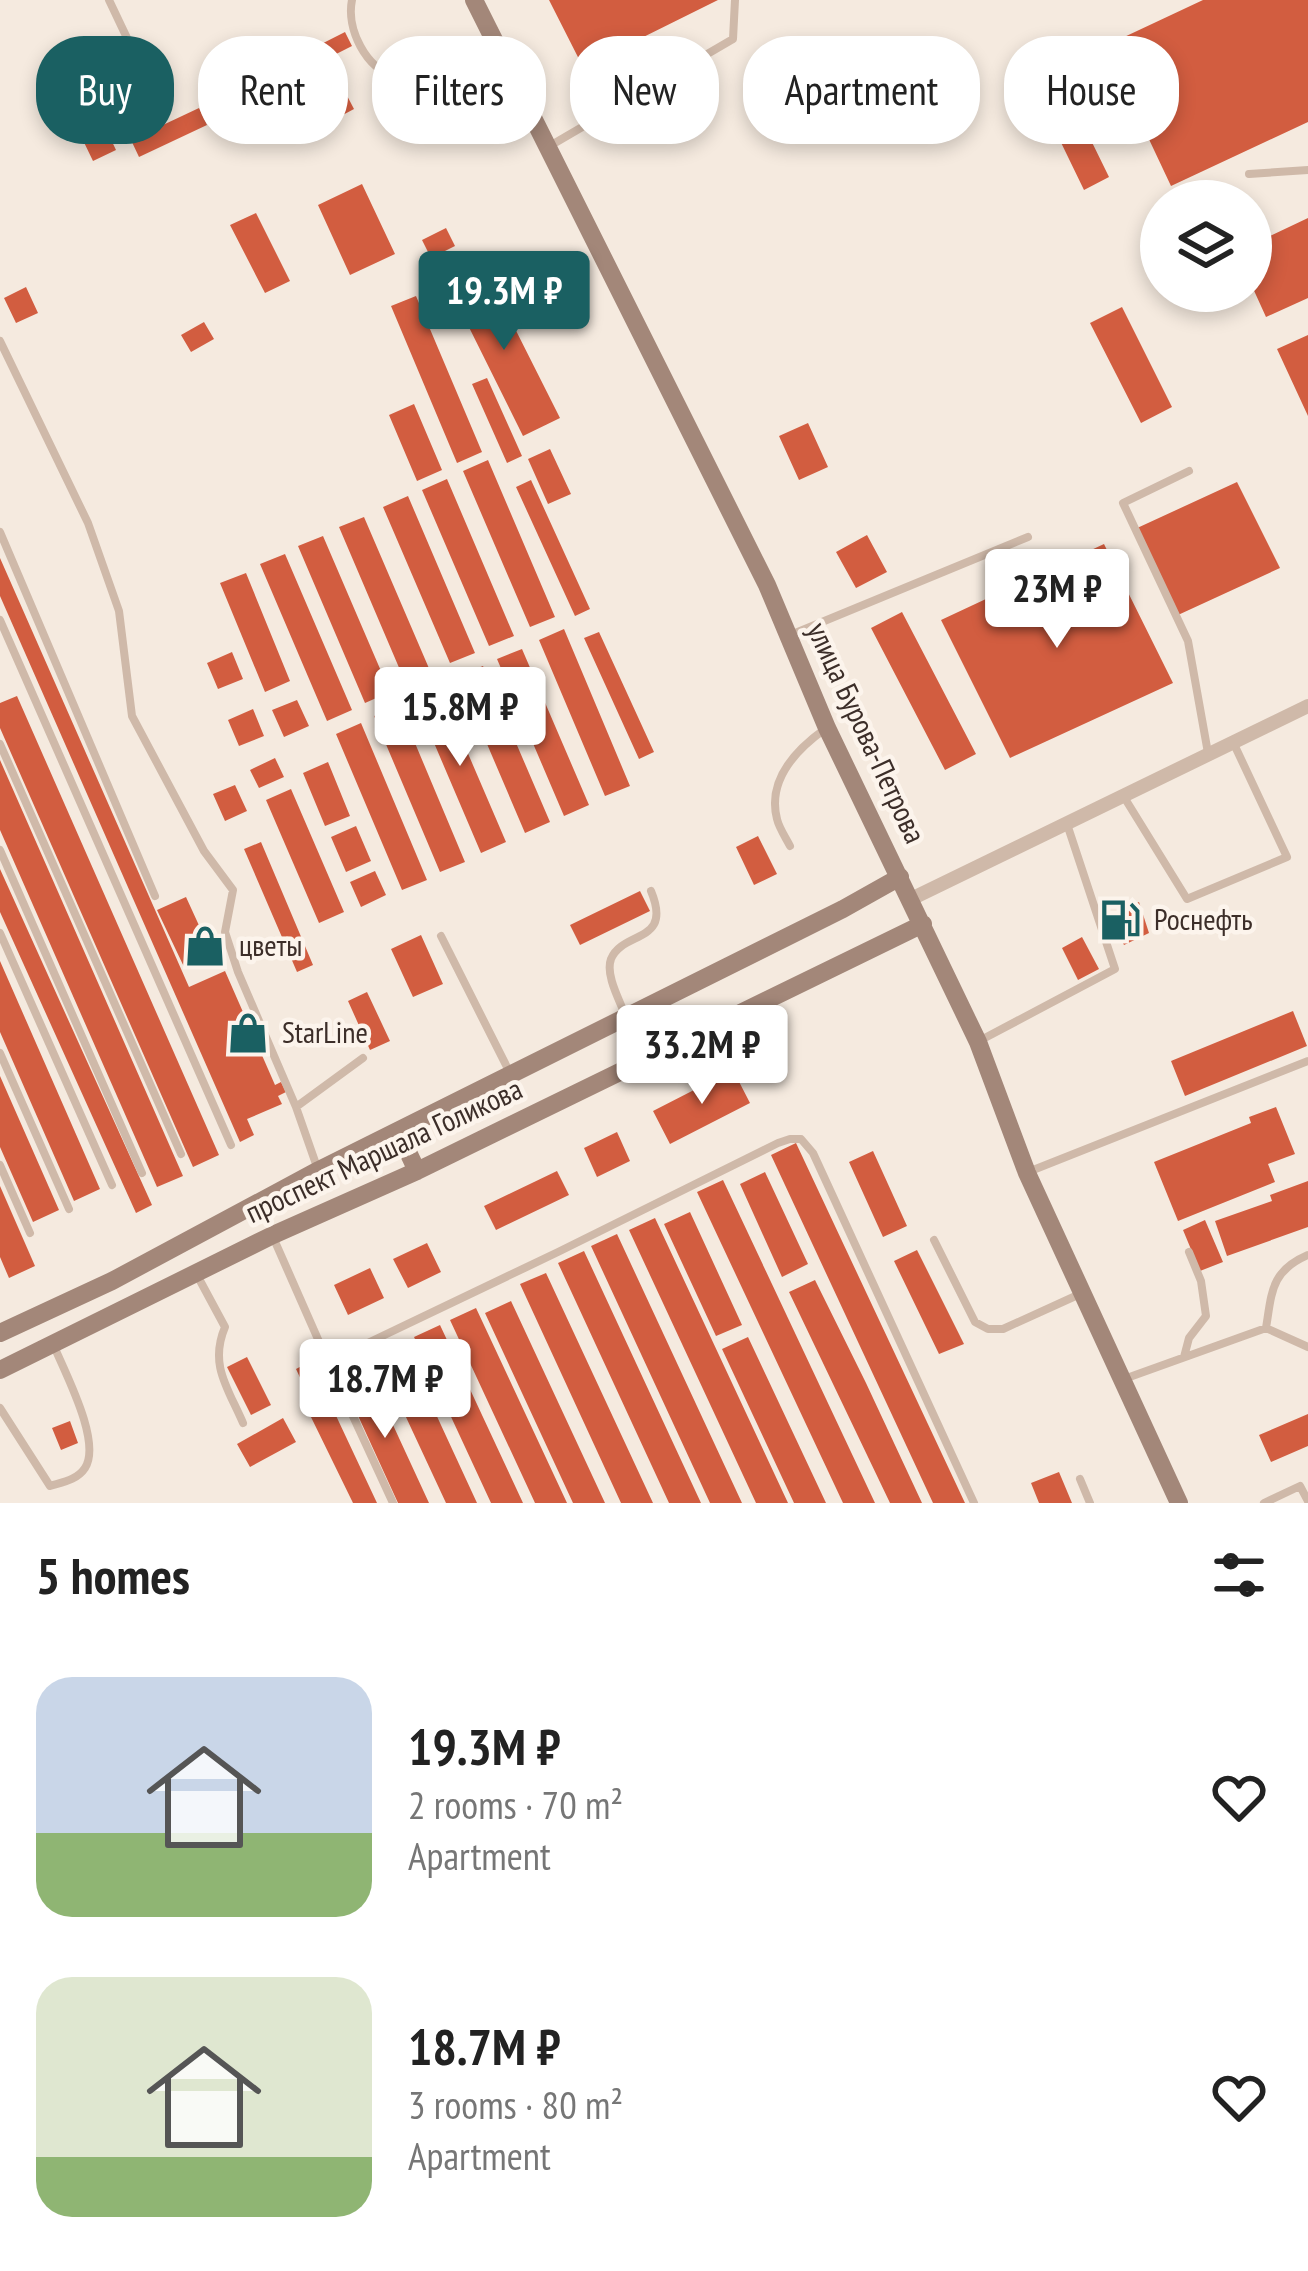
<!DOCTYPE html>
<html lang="en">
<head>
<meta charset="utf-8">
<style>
  :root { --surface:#fff; --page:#f2f2f2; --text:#222; --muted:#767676; --accent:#1a6062 }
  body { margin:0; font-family:"PT Sans Narrow",sans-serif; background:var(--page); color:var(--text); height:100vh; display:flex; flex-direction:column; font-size:45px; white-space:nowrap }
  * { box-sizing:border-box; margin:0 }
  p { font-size:39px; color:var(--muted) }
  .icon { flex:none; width:66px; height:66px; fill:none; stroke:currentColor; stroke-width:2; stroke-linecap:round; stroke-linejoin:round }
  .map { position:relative; height:1503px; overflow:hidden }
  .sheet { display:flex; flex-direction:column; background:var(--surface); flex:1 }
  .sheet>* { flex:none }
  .guide { position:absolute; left:36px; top:36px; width:1236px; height:108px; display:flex; gap:24px }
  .fabs { position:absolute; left:1140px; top:180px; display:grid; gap:24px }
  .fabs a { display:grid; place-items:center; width:132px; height:132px; border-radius:50%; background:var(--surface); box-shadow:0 6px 18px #0003; font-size:60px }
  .price { position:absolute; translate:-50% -102px; padding:0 27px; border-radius:12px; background:#fff; color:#222; font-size:39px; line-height:78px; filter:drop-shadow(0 3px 6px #0008) }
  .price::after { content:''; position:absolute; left:50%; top:72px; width:36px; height:27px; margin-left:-18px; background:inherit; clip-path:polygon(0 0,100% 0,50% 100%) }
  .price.active { background:var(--accent); color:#fff }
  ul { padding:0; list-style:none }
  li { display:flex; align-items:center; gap:36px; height:300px; padding:0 36px }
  li span { display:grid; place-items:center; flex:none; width:336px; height:240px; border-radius:36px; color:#555 }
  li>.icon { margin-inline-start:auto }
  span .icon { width:144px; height:144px; fill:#fffc; stroke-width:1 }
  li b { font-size:51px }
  h2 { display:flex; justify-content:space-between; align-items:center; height:144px; padding:0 36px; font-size:51px }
  .chip { padding:0 42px; border-radius:48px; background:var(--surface); box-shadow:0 6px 18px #0003; font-size:42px; line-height:108px }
  .chip.active { background:var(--accent); color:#fff }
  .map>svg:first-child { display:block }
  .building { fill:#d25d40 }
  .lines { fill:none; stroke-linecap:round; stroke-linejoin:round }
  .lane { stroke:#cfb9a9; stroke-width:8 }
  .street { stroke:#cfb9a9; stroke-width:14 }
  .secondary { stroke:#a38779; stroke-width:18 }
  .labels { text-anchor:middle; stroke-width:9; stroke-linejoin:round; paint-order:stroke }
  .street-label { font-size:30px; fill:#3c2e29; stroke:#fcf4ec }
  .poi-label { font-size:30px; fill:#3c2e29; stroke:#fcf4ec; text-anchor:start }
</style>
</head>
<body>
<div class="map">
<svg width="1308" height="1503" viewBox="0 0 1308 1503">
  <rect width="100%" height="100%" fill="#f5eadf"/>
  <path class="building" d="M549,0H718L583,67Z
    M1203,0H1308V122L1171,186L1105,46Z
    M345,32L352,46L277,84L270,70Z
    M1062,81L1109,177L1084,190L1037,93Z
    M343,88L354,109L326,124L315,102Z
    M88,91L116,150L93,161L65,103Z
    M199,108L207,125L139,157L131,140Z
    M362,184L395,254L350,275L318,205Z
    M256,213L290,281L265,293L230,225Z
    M1308,218V298L1266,317L1251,284V245Z
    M446,228L455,246L431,258L422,240Z
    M485,269L560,418L523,436L449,287Z
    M26,287L38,313L16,323L4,298Z
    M416,296L482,452L457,463L391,306Z
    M1122,307L1172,407L1141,423L1090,323Z
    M204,322L214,339L191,352L181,335Z
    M1308,335V416L1277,349Z
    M487,378L522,456L507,463L472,384Z
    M414,404L442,470L417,481L389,415Z
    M808,423L828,467L799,480L779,436Z
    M550,449L571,494L548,504L528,459Z
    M488,460L555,617L530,627L463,471Z
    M447,479L514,636L489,646L422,490Z
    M531,480L590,609L575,616L516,487Z
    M1237,482L1280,568L1178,615L1135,529Z
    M408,496L475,653L450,663L383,507Z
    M364,517L431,673L406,684L339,527Z
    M867,535L887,572L856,588L836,552Z
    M323,536L390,692L365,703L298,546Z
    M1104,544L1173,683L1010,758L941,620Z
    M285,554L352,710L327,721L260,564Z
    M0,558L189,987L225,971L275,1085L281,1082L286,1092L278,1096L282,1104L247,1119L254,1135L240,1142L0,596Z
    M246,573L290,681L265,692L220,583Z
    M902,612L976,754L945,770L871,628Z
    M564,629L630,786L605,796L539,640Z
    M599,632L654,752L639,759L584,638Z
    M522,649L589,805L564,816L497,659Z
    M232,652L243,679L218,689L207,663Z
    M483,666L550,822L525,833L458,676Z
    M439,686L506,842L481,853L414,696Z
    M17,696L219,1155L193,1167L0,728V703Z
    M297,700L309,726L284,737L272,710Z
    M399,705L465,862L440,872L374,716Z
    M253,709L264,736L239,746L228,720Z
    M361,723L427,880L402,890L336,734Z
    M275,758L284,777L259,788L250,770Z
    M0,760L183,1176L157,1187L0,830Z
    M328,762L350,816L325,826L303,773Z
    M235,785L247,811L225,821L213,794Z
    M291,789L344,912L319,923L266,800Z
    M356,826L371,861L346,872L331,837Z
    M758,836L777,874L754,885L736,847Z
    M261,842L313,965L297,972L244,849Z
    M0,869L152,1205L136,1213L0,912Z
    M375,871L386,895L361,907L350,882Z
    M640,891L650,911L580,945L570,925Z
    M186,897L213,956L185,969L157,910Z
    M1139,902L1149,933L1124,945L1109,915Z
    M421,935L443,984L413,997L391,949Z
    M1082,937L1099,969L1078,980L1062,948Z
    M0,961L100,1189L74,1201L0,1032Z
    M367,992L390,1041L370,1050L348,1001Z
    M1293,1011L1307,1046L1185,1096L1171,1061Z
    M733,1070L750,1103L670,1144L653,1111Z
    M0,1076L59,1210L33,1222L0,1147Z
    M1276,1107L1295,1154L1268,1164L1275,1182L1178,1221L1154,1162L1251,1123L1249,1117Z
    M617,1132L630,1161L597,1177L584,1148Z
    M796,1143L965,1503H933L771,1155Z
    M873,1151L907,1226L883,1237L849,1162Z
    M557,1171L569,1195L496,1230L484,1206Z
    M765,1172L808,1264L782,1277L740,1184Z
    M723,1180L875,1503H843L697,1192Z
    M1308,1181V1227L1227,1256L1215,1221L1272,1201L1270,1195Z
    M0,1186L35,1266L9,1278L0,1257Z
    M690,1212L742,1325L716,1336L664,1224Z
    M655,1218L788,1503H756L629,1230Z
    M1205,1220L1223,1262L1200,1271L1183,1230Z
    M617,1234L742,1503H710L591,1246Z
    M427,1243L441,1272L408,1288L393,1259Z
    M917,1250L964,1344L939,1354L894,1261Z
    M584,1251L701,1503H669L558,1263Z
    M370,1268L384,1298L348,1315L334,1285Z
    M546,1273L653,1503H621L520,1284Z
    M815,1280L866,1383L922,1503H890L789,1292Z
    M511,1301L605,1503H573L485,1313Z
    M476,1308L567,1503H535L450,1320Z
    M440,1325L523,1503H491L414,1337Z
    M748,1337L826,1503H794L722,1349Z
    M404,1345L477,1503H446L378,1357Z
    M247,1357L271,1405L251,1415L227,1367Z
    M311,1361L328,1395L312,1403L296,1369Z
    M369,1373L429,1503H398L344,1385Z
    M331,1405L377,1503H353L310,1415Z
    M1308,1414V1446L1271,1462L1259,1435Z
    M283,1418L296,1442L250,1467L237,1444Z
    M70,1421L78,1443L61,1450L52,1428Z
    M1059,1472L1072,1503H1039L1031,1483Z"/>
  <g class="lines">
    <path class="lane" d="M109,0L127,38
      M352,0C346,29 366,69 395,76L499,59
      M548,147L733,39L735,0
      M1249,174L1308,170
      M0,341L88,523L119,611L132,716L204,851L233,890L225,932L238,972L296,1107L317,1167
      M1189,471L1123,503L1188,641L1208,753
      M0,532L155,896
      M0,620L231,1145
      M788,636L1028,537
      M0,744L181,1154
      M1124,797L1187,899L1287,857L1233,742
      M790,846C786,838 779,828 777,819C767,780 797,749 825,729
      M0,850L142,1173
      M0,933L112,1185
      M441,936L511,1075
      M626,1017C620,1001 605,975 611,959C623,930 673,944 651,891
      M979,1041L1115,969L1067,824
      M0,1053L69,1209
      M296,1107L363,1058
      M0,1165L30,1233
      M1028,1172L1308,1061
      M273,1237L328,1362L558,1252L778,1143L790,1139H801L813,1153L974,1503
      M934,1240L975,1322L988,1329H1003L1080,1294
      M197,1275L225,1327C209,1365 228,1388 243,1423
      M1266,1328C1272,1291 1271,1271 1308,1255
      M1184,1357L1189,1338L1206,1316L1201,1281L1189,1252
      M328,1362L393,1503
      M1124,1379L1266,1328L1308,1347
      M0,1408L50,1486C63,1482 77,1480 85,1468C102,1442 65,1373 54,1346
      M1080,1479L1090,1503
      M1264,1503L1300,1486L1308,1501"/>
    <path class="street" d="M911,899L1308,706"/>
    <path class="secondary" d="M474,0L767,585L827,728L978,1042L1027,1173L1179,1503
      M399,1133L417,1171
      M0,1333L112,1281L319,1170L843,909L900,877
      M0,1370L273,1235L417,1171L923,924"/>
  </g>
  <defs>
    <g id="fuel-bare" transform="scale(3.24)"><path d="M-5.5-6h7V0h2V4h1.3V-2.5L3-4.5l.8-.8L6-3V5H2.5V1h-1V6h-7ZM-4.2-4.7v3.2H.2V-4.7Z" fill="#1a6062" stroke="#fcf4ec" stroke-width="2.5" paint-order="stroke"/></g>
    <g id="shop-bare" transform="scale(3.24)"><path d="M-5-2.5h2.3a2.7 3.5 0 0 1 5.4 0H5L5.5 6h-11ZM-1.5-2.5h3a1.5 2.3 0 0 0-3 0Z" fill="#1a6062" stroke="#fcf4ec" stroke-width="2.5" paint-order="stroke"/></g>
  </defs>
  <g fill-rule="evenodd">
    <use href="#fuel-bare" x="1120" y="920"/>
    <use href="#shop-bare" x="205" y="946"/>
    <use href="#shop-bare" x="248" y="1033"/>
  </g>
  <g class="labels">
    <g class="street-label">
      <text transform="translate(866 733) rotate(65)" y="10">улица Бурова-Петрова</text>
      <text transform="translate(384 1151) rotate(-25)" y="10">проспект Маршала Голикова</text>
    </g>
    <g class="poi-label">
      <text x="1154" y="930">Роснефть</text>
      <text x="239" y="956">цветы</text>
      <text x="282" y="1043">StarLine</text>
    </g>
  </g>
</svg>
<div class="fabs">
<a><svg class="icon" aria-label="layers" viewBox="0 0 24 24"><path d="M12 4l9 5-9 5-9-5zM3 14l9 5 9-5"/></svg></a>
</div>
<b class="price active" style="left:504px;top:353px">19.3M ₽</b>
<b class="price" style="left:1057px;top:651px">23M ₽</b>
<b class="price" style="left:460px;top:769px">15.8M ₽</b>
<b class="price" style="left:702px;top:1107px">33.2M ₽</b>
<b class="price" style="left:385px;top:1441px">18.7M ₽</b>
<div class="guide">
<a class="chip active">Buy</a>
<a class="chip">Rent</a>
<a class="chip">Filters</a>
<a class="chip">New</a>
<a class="chip">Apartment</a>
<a class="chip">House</a>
</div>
</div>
<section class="sheet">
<h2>5 homes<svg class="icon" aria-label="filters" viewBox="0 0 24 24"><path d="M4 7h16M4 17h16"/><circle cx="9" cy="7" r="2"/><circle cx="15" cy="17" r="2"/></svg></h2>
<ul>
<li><span style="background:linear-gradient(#c9d6e8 65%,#8fb573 0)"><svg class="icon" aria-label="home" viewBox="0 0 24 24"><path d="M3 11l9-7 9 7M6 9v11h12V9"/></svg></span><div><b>19.3M ₽</b><p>2 rooms · 70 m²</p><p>Apartment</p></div><svg class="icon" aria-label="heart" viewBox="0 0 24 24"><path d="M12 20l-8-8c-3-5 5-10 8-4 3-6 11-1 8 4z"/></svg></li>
<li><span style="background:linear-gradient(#dfe7d0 75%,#8fb573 0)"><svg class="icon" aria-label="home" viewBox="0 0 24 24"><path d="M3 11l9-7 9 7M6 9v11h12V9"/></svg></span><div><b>18.7M ₽</b><p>3 rooms · 80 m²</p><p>Apartment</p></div><svg class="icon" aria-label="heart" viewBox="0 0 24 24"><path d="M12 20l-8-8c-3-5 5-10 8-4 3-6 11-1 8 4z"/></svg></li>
</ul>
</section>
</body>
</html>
